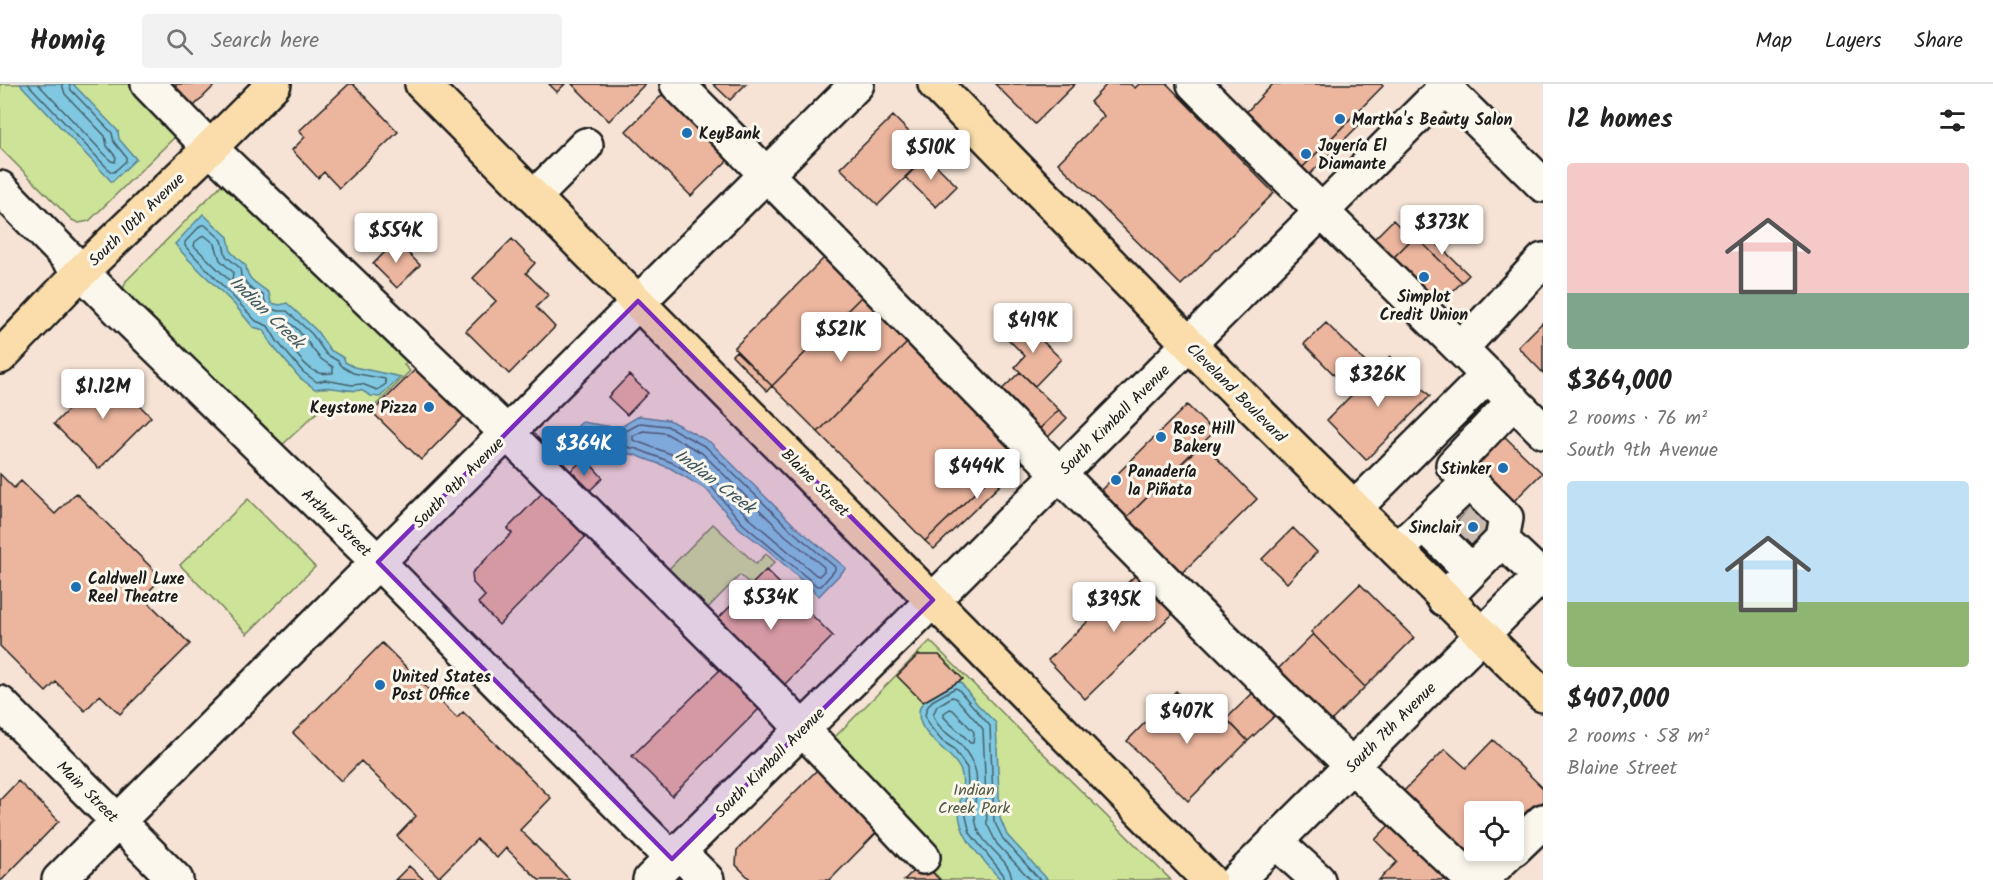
<!DOCTYPE html>
<html lang="en">
<head>
<meta charset="utf-8">
<style>
  :root { --surface:#fff; --page:#f2f2f2; --text:#222; --muted:#767676; --line:#e0e0e0; --accent:#1f6fb2 }
  body { margin:0; font-family:Kalam,sans-serif; background:var(--page); color:var(--text); height:100vh; display:flex; flex-direction:column; font-size:22px; white-space:nowrap }
  * { box-sizing:border-box; margin:0 }
  p { font-size:20px; color:var(--muted) }
  .icon { flex:none; width:33px; height:33px; fill:none; stroke:currentColor; stroke-width:2; stroke-linecap:round; stroke-linejoin:round }
  .map { position:relative; flex:1; overflow:hidden }
  .details { display:flex; flex-direction:column; background:var(--surface); width:450px }
  .details>* { flex:none }
  .tools { position:absolute; left:1464px; top:717px; display:grid; gap:12px }
  .tools a { display:grid; place-items:center; width:60px; height:60px; border-radius:6px; background:var(--surface); box-shadow:0 3px 9px #0003; font-size:30px }
  .price { position:absolute; translate:-50% -51px; padding:0 14px; border-radius:6px; background:#fff; color:#222; font-size:20px; line-height:39px; filter:drop-shadow(0 2px 3px #0008) }
  .price::after { content:''; position:absolute; left:50%; top:36px; width:18px; height:14px; margin-left:-9px; background:inherit; clip-path:polygon(0 0,100% 0,50% 100%) }
  .price.selected { background:var(--accent); color:#fff }
  ul { padding:0; list-style:none }
  li { display:grid; align-content:center; gap:12px; height:318px; padding:0 24px }
  li span { display:grid; place-items:center; height:186px; border-radius:6px; color:#555 }
  li>.icon { margin-inline-start:auto }
  span .icon { width:108px; height:108px; fill:#fffc; stroke-width:1 }
  li b { font-size:26px }
  h2 { display:flex; justify-content:space-between; align-items:center; height:72px; padding:0 24px; font-size:26px }
  header { display:flex; align-items:center; gap:36px; box-sizing:border-box; height:84px; padding:0 30px; background:var(--surface); border-bottom:2px solid var(--line) }
  header strong { font-size:28px }
  nav { display:flex; gap:33px; margin-inline-start:auto; font-size:21px }
  .search { width:420px; height:54px; background:var(--page); display:flex; align-items:center; gap:15px; box-sizing:border-box; padding:0 21px; border-radius:6px; color:var(--muted); font-size:22px }
  main { display:flex; flex:1; min-height:0 }
  .map>svg:first-child { display:block }
  .green { fill:#cce398; stroke:#74805a; stroke-width:1.5 }
  .water { fill:#80c8e1; stroke:#588392; stroke-width:1.5 }
  .lines { fill:none; stroke-linecap:round; stroke-linejoin:round }
  .shore { stroke:#44616b; stroke-width:1.5 }
  .building { fill:#ebb59e; stroke:#1c1c1c; stroke-width:1.5 }
  .minor-tunnel { stroke:#cabbb0; stroke-width:33; stroke-dasharray:33 16; stroke-linecap:butt }
  .minor-casing { stroke:#1c1c1c; stroke-width:38 }
  .major-casing { stroke:#1c1c1c; stroke-width:38 }
  .minor { stroke:#fbf7ec; stroke-width:33 }
  .major { stroke:#faddab; stroke-width:33 }
  .marked { fill:#7b2cbf; fill-opacity:0.2; stroke:#7b2cbf; stroke-width:4.5; stroke-linejoin:round }
  .poi-dot { fill:#1f6fb2; stroke:#fbf7ec; stroke-width:2 }
  .labels { text-anchor:middle; stroke-width:6; stroke-linejoin:round; paint-order:stroke }
  .poi-label { font-size:16px; font-weight:bold; fill:#1c1c1c; stroke:#fbf7ec; text-anchor:start }
  .street-label { font-size:16px; fill:#1c1c1c; stroke:#fbf7ec }
  .park-label { font-size:16px; fill:#515841; stroke:#fbf7ec }
  .water-label { font-size:18px; font-style:italic; fill:#3f5861; stroke:#fbf7ec }
</style>
</head>
<body>
<header>
<strong>Homiq</strong>
<div class="search"><svg class="icon" aria-label="search" viewBox="0 0 24 24"><circle cx="10" cy="10" r="6"/><path d="M15 15l6 6"/></svg>Search here</div>
<nav><a>Map</a><a>Layers</a><a>Share</a></nav>
</header>
<main>
<div class="map">
<svg width="1543" height="796" viewBox="0 0 1543 796">
  <rect width="100%" height="100%" fill="#f6e3d5"/>
  <filter id="ink" filterUnits="userSpaceOnUse"><feTurbulence type="fractalNoise" baseFrequency=".0167" numOctaves="2"/><feDisplacementMap in="SourceGraphic" scale="12" xChannelSelector="R" yChannelSelector="G"/><feConvolveMatrix kernelMatrix="1 2 1 2 8 2 1 2 1" color-interpolation-filters="sRGB"/></filter>
  <g filter="url(#ink)">
    <path class="green" d="M0,0H142L185,43L89,137L79,139L72,136L0,64Z
      M232,90L413,272L404,281L410,287L371,326L328,318L278,365L126,213L123,205L126,197Z
      M248,415L315,483L247,550L180,481Z
      M713,440L756,480L766,470L775,478L752,502L740,491L699,533L660,494Z
      M930,557L1171,796H941L819,669Z"/>
    <path class="water" d="M20,0H73L118,47L119,55L136,75L112,98Z
      M203,130L228,153L231,168L246,182C247,197 259,200 269,209L271,219L280,221L287,219L316,246L330,266L344,274L345,278L354,283L401,293L380,313L371,312L361,306C344,309 332,300 315,305L300,294L271,260L264,246L253,243L234,220L187,174L175,160Z
      M639,332L669,336L710,358L795,442L846,484L819,512L768,466L739,444L707,406L670,384L635,371L587,361L561,359L582,338L619,344Z
      M958,595L977,620L996,639L1000,734L1007,751L1048,796H1001C984,776 958,754 959,726C960,713 966,697 960,685C951,666 920,653 919,631C917,613 945,603 958,595Z"/>
    <g class="lines">
      <path class="shore" d="M28,0L111,88H114L126,77V73L114,58L112,49L71,6L69,0
        M38,0L111,77L115,78L116,73L107,62L105,52L65,10L62,0
        M201,141H205L222,156L226,172L240,184L241,192L251,205L263,211L267,223L278,227H287L312,250L326,270L338,277L343,283L353,289L385,295L386,300L377,306L362,300L352,301L325,296L317,298L303,288L277,257L268,242L256,237L185,162V158Z
        M204,151L215,160L220,176L233,188L232,197L229,196L194,162L195,158Z
        M278,235C295,234 310,264 320,274C324,278 329,280 333,283V289C330,289 322,290 319,289C302,285 285,252 275,238Z
        M641,339L667,342L706,363L791,446L835,483V486L821,502H817L743,440L710,401L673,379L637,365L579,354L576,352L584,344L620,350Z
        M643,347L665,349L702,369L786,452L824,483V487L819,492L816,491L749,434L714,395L676,372L633,356V352Z
        M950,625L953,626L974,648L973,659H970C962,648 953,644 944,633V629Z
        M1005,796L1003,790L970,749L965,728L968,703L967,684L953,664L942,657L928,640L925,631L927,624L932,617L955,604L958,605L990,642L994,737L1003,755L1040,796
        M1012,796C1011,775 983,763 977,743C970,723 982,697 973,680C970,673 963,662 957,657C947,649 938,645 933,631L937,622L952,613L956,614L983,645L987,740L997,760L1031,796"/>
    </g>
    <path class="building" d="M166,0H216L191,25Z
      M349,0H353L398,48L339,104L324,88L318,94L292,66L305,53L299,47Z
      M549,0H565L557,8Z
      M572,0H645L609,37Z
      M713,0H746L730,16Z
      M995,0H1075L1035,40Z
      M1107,0H1130L1135,4L1139,0H1167L1274,109L1181,201L1058,79L1104,32L1090,18Z
      M1273,0H1381L1383,2L1292,94L1235,40Z
      M668,5L733,71L691,112L626,47Z
      M1360,25L1368,32L1299,101L1292,94Z
      M893,32L930,69L878,121L840,84Z
      M927,72L957,102L936,123L905,93Z
      M1393,136L1412,155L1389,178L1370,159Z
      M1422,145L1469,191L1462,198L1415,152Z
      M1415,152L1462,198L1430,230L1383,184Z
      M512,155L535,179L526,189L548,211L536,223L555,243L509,290L466,247L496,217L473,194Z
      M396,157L420,181L397,204L373,180Z
      M826,172L864,210L772,302L734,264Z
      M864,210L910,256L818,348L772,302Z
      M1022,237L1061,275L1035,302L1015,283L1025,272L1006,253Z
      M1543,238V289L1518,263Z
      M1326,239L1375,288L1353,310L1304,260Z
      M910,256L1019,366L925,457L818,348Z
      M736,267L772,302L767,307L732,271Z
      M1390,272L1430,312L1366,376L1327,336Z
      M418,283L466,330L421,376L372,328Z
      M106,288L151,333L99,385L54,340Z
      M1020,288L1059,326L1032,352L994,313Z
      M629,291L648,309L627,331L608,313Z
      M1187,321L1214,348L1120,440L1094,413Z
      M1059,326L1067,334L1040,361L1032,352Z
      M1498,346L1542,389L1509,422L1464,379Z
      M1202,359L1257,415L1176,495L1120,440Z
      M1019,366L1028,374L934,465L925,457Z
      M585,374L603,394L584,412L565,392Z
      M0,390L14,404L21,397L55,430L76,409L162,494L143,513L190,560L120,630L100,611L85,627L56,598L46,608L0,562Z
      M546,405L590,448L499,541L478,519L485,512L473,499L472,489L512,449L507,445Z
      M1480,415L1501,436L1466,471L1445,450Z
      M1293,444L1317,468L1287,499L1262,475Z
      M1143,484L1181,522L1085,615L1048,576Z
      M766,486L833,552L777,608L710,543Z
      M1360,500L1414,554L1365,603L1311,548Z
      M1313,550L1365,603L1324,644L1271,592Z
      M382,559L457,634L463,628L551,714L520,746L570,796H539L506,764L497,774L477,755L439,793L397,752L416,732L361,677L341,697L293,649Z
      M918,571H939L963,595L923,618L897,592Z
      M724,582L763,621L672,712L632,672Z
      M1260,602L1282,625L1248,657L1226,635Z
      M1176,607L1206,638L1218,626L1248,657L1188,717L1127,657Z
      M1493,656L1543,704V718L1514,748V728H1474V766H1496L1474,788L1397,714L1445,665L1466,684Z
      M824,679L885,740L830,796H751L736,781L737,766Z
      M18,697L59,737L2,796H0V716Z
      M1393,737L1454,796H1379L1397,778L1375,756Z
      M922,778L940,796H904Z
      M409,782L424,796H395Z"/>
    <g class="lines">
      <path class="minor-tunnel" d="M1460,435L1482,455"/>
      <g class="minor-casing">
        <path id="minor" d="M148,0L210,64L507,349L775,616L923,773
          M677,0C941,265 1196,538 1469,793L1487,790L1512,766
          M1194,0C1309,117 1428,230 1543,347
          M1441,0L1543,101
          M0,104L121,228L378,478L672,775
          M534,113L586,61
          M1461,264L1543,176
          M1355,424L1488,291
          M1424,440L1471,487
          M1502,456L1506,434L1453,381L1514,317
          M1397,466L1469,398
          M1444,515L1502,456L1540,492
          M0,619L176,796
          M1275,757L1318,796
          M1514,765L1543,737
          M679,768L707,796
          M59,796L857,0
          M650,796L909,540L1449,0
          M1237,796L1543,490"/>
      </g>
      <g class="major-casing">
        <path id="major" d="M422,0L1209,796
          M935,0L1189,260L1543,611
          M0,273L81,188L210,64L274,0"/>
      </g>
      <use href="#minor" class="minor"/>
      <use href="#major" class="major"/>
    </g>
  </g>
  <path class="marked" d="M638,217L933,516L672,775L378,478Z"/>
  <g class="poi-dot">
    <circle cx="1340" cy="35" r="6"/>
    <circle cx="687" cy="49" r="6"/>
    <circle cx="1306" cy="70" r="6"/>
    <circle cx="1424" cy="193" r="6"/>
    <circle cx="429" cy="323" r="6"/>
    <circle cx="1161" cy="353" r="6"/>
    <circle cx="1503" cy="384" r="6"/>
    <circle cx="1116" cy="396" r="6"/>
    <circle cx="1473" cy="443" r="6"/>
    <circle cx="76" cy="503" r="6"/>
    <circle cx="380" cy="601" r="6"/>
  </g>
  <g class="labels">
    <g class="poi-label">
      <text x="1352" y="41">Martha's Beauty Salon</text>
      <text x="699" y="55">KeyBank</text>
      <text x="1318" y="67">Joyería El<tspan x="1318" dy="18">Diamante</tspan></text>
      <text x="1424" y="218" text-anchor="middle">Simplot<tspan x="1424" dy="18">Credit Union</tspan></text>
      <text x="417" y="329" text-anchor="end">Keystone Pizza</text>
      <text x="1173" y="350">Rose Hill<tspan x="1173" dy="18">Bakery</tspan></text>
      <text x="1491" y="390" text-anchor="end">Stinker</text>
      <text x="1128" y="393">Panadería<tspan x="1128" dy="18">la Piñata</tspan></text>
      <text x="1461" y="449" text-anchor="end">Sinclair</text>
      <text x="88" y="500">Caldwell Luxe<tspan x="88" dy="18">Reel Theatre</tspan></text>
      <text x="392" y="598">United States<tspan x="392" dy="18">Post Office</tspan></text>
    </g>
    <g class="street-label">
      <text transform="translate(136 135) rotate(-44)" y="6">South 10th Avenue</text>
      <text transform="translate(1237 308) rotate(45)" y="6">Cleveland Boulevard</text>
      <text transform="translate(1114 335) rotate(-45)" y="6">South Kimball Avenue</text>
      <text transform="translate(458 398) rotate(-45)" y="6">South 9th Avenue</text>
      <text transform="translate(816 398) rotate(45)" y="6">Blaine Street</text>
      <text transform="translate(337 438) rotate(44)" y="6">Arthur Street</text>
      <text transform="translate(1390 643) rotate(-45)" y="6">South 7th Avenue</text>
      <text transform="translate(769 678) rotate(-45)" y="6">South Kimball Avenue</text>
      <text transform="translate(88 707) rotate(45)" y="6">Main Street</text>
    </g>
    <g class="park-label">
      <text x="974" y="711">Indian<tspan x="974" dy="18">Creek Park</tspan></text>
    </g>
    <g class="water-label">
      <text transform="translate(267 228) rotate(44)" y="6">Indian Creek</text>
      <text transform="translate(715 397) rotate(37)" y="6">Indian Creek</text>
    </g>
  </g>
</svg>
<div class="tools">
<a><svg class="icon" aria-label="locate" viewBox="0 0 24 24"><circle cx="12" cy="12" r="6"/><path d="M12 2v4M12 18v4M2 12h4M18 12h4"/></svg></a>
</div>
<b class="price" style="left:931px;top:97px">$510K</b>
<b class="price" style="left:1442px;top:172px">$373K</b>
<b class="price" style="left:396px;top:180px">$554K</b>
<b class="price" style="left:1033px;top:270px">$419K</b>
<b class="price" style="left:841px;top:279px">$521K</b>
<b class="price" style="left:1378px;top:324px">$326K</b>
<b class="price" style="left:103px;top:336px">$1.12M</b>
<b class="price selected" style="left:584px;top:393px">$364K</b>
<b class="price" style="left:977px;top:416px">$444K</b>
<b class="price" style="left:771px;top:547px">$534K</b>
<b class="price" style="left:1114px;top:549px">$395K</b>
<b class="price" style="left:1187px;top:661px">$407K</b>
</div>
<section class="details">
<h2>12 homes<svg class="icon" aria-label="filters" viewBox="0 0 24 24"><path d="M4 7h16M4 17h16"/><circle cx="9" cy="7" r="2"/><circle cx="15" cy="17" r="2"/></svg></h2>
<ul>
<li><span style="background:linear-gradient(#f6c9c9 70%,#7fa58c 0)"><svg class="icon" aria-label="home" viewBox="0 0 24 24"><path d="M3 11l9-7 9 7M6 9v11h12V9"/></svg></span><div><b>$364,000</b><p>2 rooms · 76 m²</p><p>South 9th Avenue</p></div></li>
<li><span style="background:linear-gradient(#bfe0f5 65%,#8fb573 0)"><svg class="icon" aria-label="home" viewBox="0 0 24 24"><path d="M3 11l9-7 9 7M6 9v11h12V9"/></svg></span><div><b>$407,000</b><p>2 rooms · 58 m²</p><p>Blaine Street</p></div></li>
</ul>
</section>
</main>
</body>
</html>
